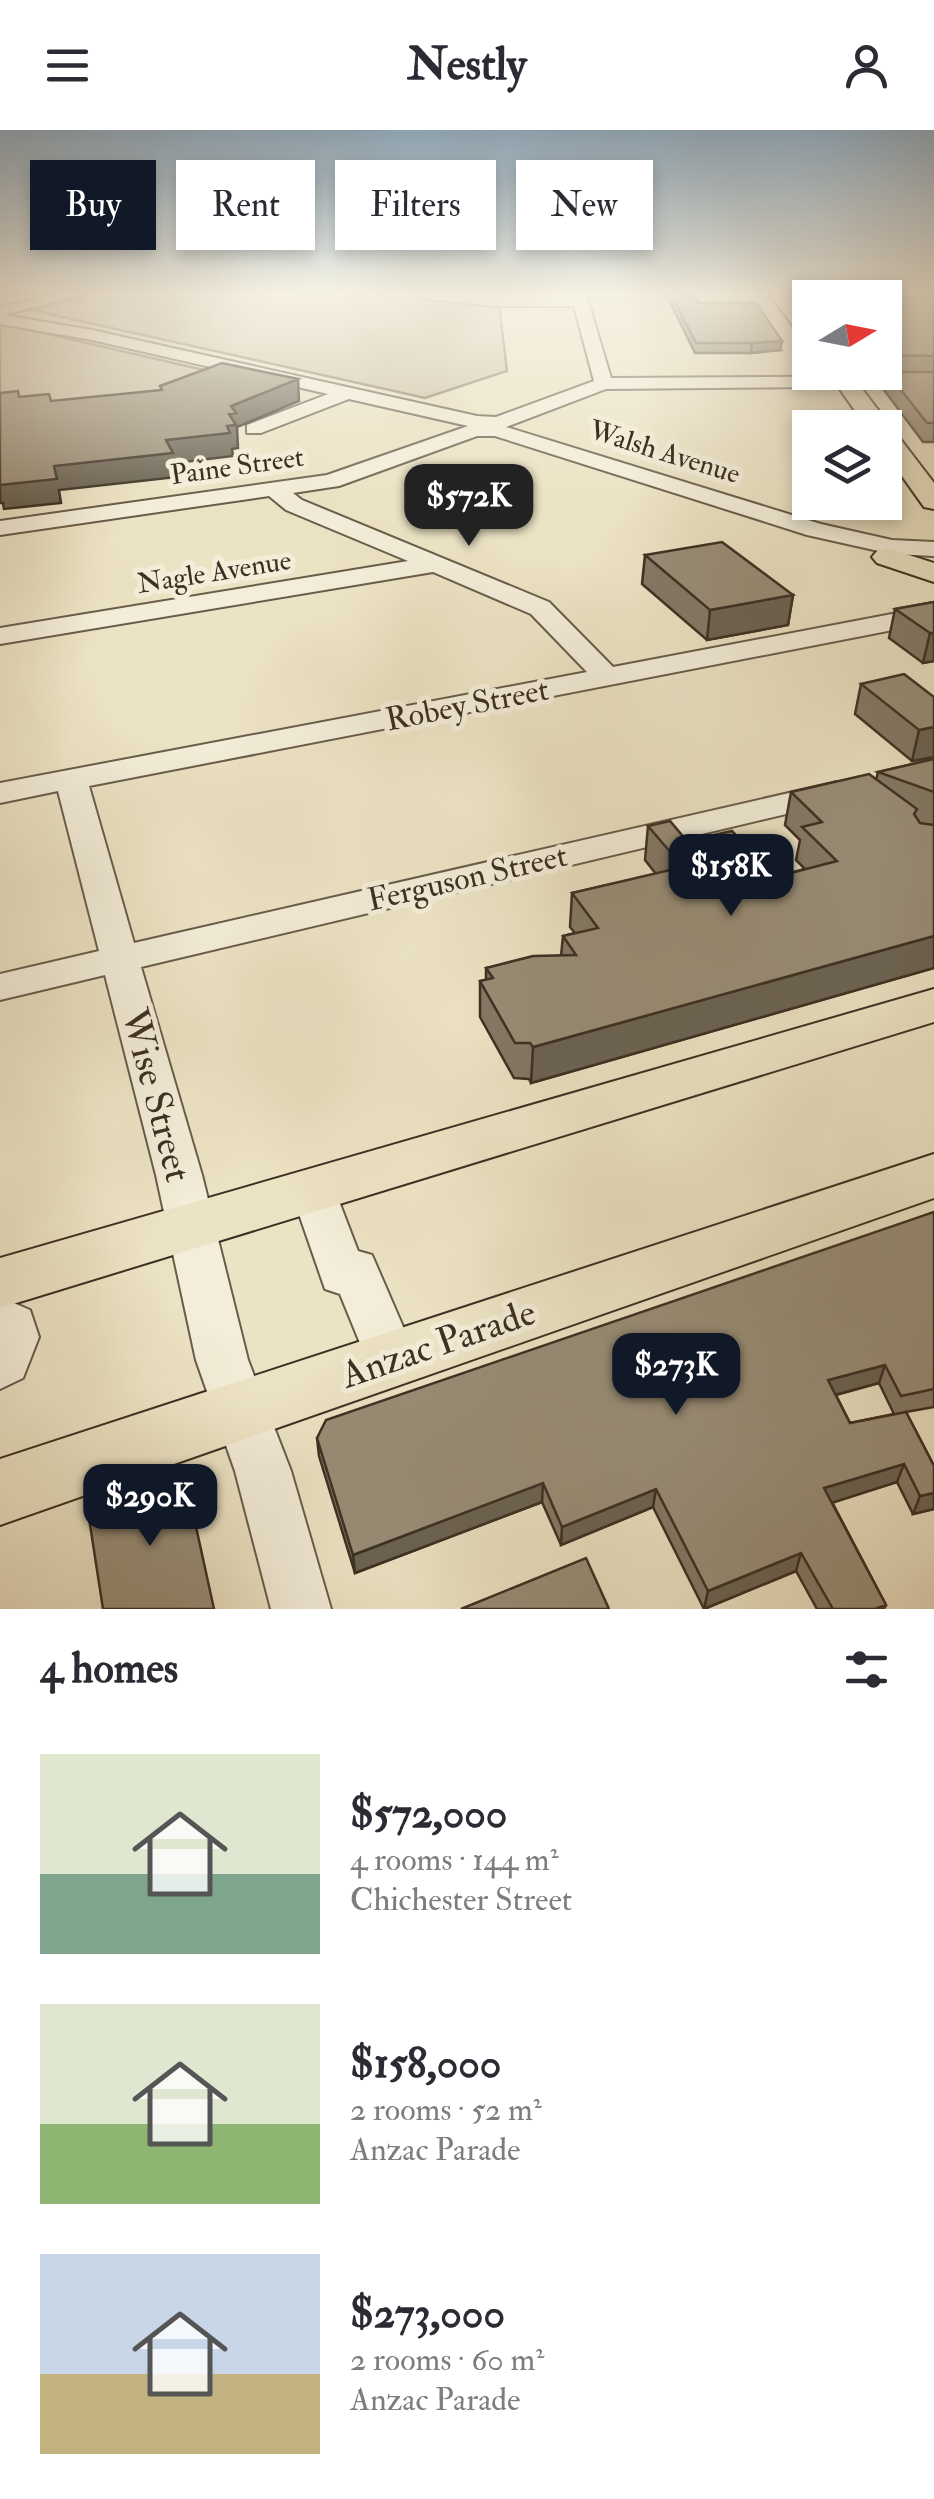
<!DOCTYPE html>
<html lang="en">
<head>
<meta charset="utf-8">
<style>
  :root { --surface:#fff; --page:#f7f7f7; --text:#2b2b33; --muted:#7c7c81; --accent:#111827 }
  body { margin:0; font-family:"IM FELL Double Pica",serif; background:var(--page); color:var(--text); height:100vh; display:flex; flex-direction:column; font-size:38px; white-space:nowrap }
  * { box-sizing:border-box; margin:0 }
  p { font-size:32px; color:var(--muted) }
  .icon { flex:none; width:55px; height:55px; fill:none; stroke:currentColor; stroke-width:2; stroke-linecap:round; stroke-linejoin:round }
  .map { position:relative; height:1479px; overflow:hidden }
  .side { display:flex; flex-direction:column; background:var(--surface); flex:1 }
  .side>* { flex:none }
  .top-card { position:absolute; left:30px; top:30px; width:875px; height:90px; display:flex; gap:20px }
  .needle { width:65px; rotate:80deg }
  .buttons { position:absolute; left:792px; top:150px; display:grid; gap:20px }
  .buttons a { display:grid; place-items:center; width:110px; height:110px; border-radius:0px; background:var(--surface); box-shadow:0 5px 15px #0003; font-size:50px }
  .price { position:absolute; translate:-50% -85px; padding:0 22px; border-radius:20px; background:var(--accent); color:#fff; font-size:32px; line-height:65px; filter:drop-shadow(0 2px 5px #0008) }
  .price::after { content:''; position:absolute; left:50%; top:60px; width:30px; height:22px; margin-left:-15px; background:inherit; clip-path:polygon(0 0,100% 0,50% 100%) }
  .price.selected { background:#222; color:#fff }
  ul { padding:0; list-style:none }
  li { display:flex; align-items:center; gap:30px; height:250px; padding:0 40px }
  li span { display:grid; place-items:center; flex:none; width:280px; height:200px; border-radius:0px; color:#555 }
  li>.icon { margin-inline-start:auto }
  span .icon { width:120px; height:120px; fill:#fffc; stroke-width:1 }
  li b { font-size:42px }
  h2 { display:flex; justify-content:space-between; align-items:center; height:120px; padding:0 40px; font-size:42px }
  .chip { padding:0 35px; border-radius:0px; background:var(--surface); box-shadow:0 5px 15px #0003; font-size:35px; line-height:90px }
  .chip.selected { background:var(--accent); color:#fff }
  header { display:flex; justify-content:space-between; align-items:center; height:130px; padding:0 40px; background:var(--surface); font-size:45px; font-weight:700 }
  .map>svg:first-child { display:block }
  .green { fill:#cec4a9; stroke:#867a66; stroke-width:2.5 }
  .lines { fill:none; stroke-linecap:round; stroke-linejoin:round }
  .minor-casing { stroke:#695c4b; stroke-width:4 }
  .major-casing { stroke:#3d2f23; stroke-width:4 }
  .minor { fill:#f3edd9; fill-rule:evenodd }
  .major { fill:#ece3c4; fill-rule:evenodd }
  .wall { fill:#837966; stroke:#3d2f23; stroke-width:2.5; fill-rule:evenodd }
  .shaded-wall { fill:#6a6353; stroke:#3d2f23; stroke-width:2.5 }
  .building { fill:#988d77; stroke:#3d2f23; stroke-width:2.5 }
  .labels { text-anchor:middle; stroke-width:10; stroke-linejoin:round; paint-order:stroke }
  .far-street-label { font-size:28px; fill:#3d2f23; stroke:#f3edd9 }
  .street-label { font-size:32px; fill:#3d2f23; stroke:#f3edd9 }
  .near-street-label { font-size:38px; fill:#3d2f23; stroke:#f3edd9 }
</style>
</head>
<body>
<header><svg class="icon" aria-label="menu" viewBox="0 0 24 24"><path d="M4 6h16M4 12h16M4 18h16"/></svg>Nestly<svg class="icon" aria-label="person" viewBox="0 0 24 24"><circle cx="12" cy="8" r="4"/><path d="M4 21q1-7 8-7t8 7"/></svg></header>
<div class="map">
<svg width="934" height="1479" viewBox="0 0 934 1479">
  <rect width="100%" height="100%" fill="#ece3c4"/>
  <filter id="stains"><feTurbulence type="fractalNoise" baseFrequency=".002" numOctaves="4"/><feColorMatrix values="0 0 0 0 .2 0 0 0 0 .09 0 0 0 0 .02 0 0 0 .5 -.17"/></filter>
  <radialGradient id="worn" r=".72"><stop offset=".6" stop-color="#630" stop-opacity="0"/><stop offset="1" stop-color="#630" stop-opacity=".3"/></radialGradient>
  <path class="green" d="M100,164H401L499,175L507,241L425,268L31,180Z
    M0,194L13,196L230,246L117,284L0,273Z"/>
  <g class="lines">
    <g class="minor-casing">
      <path id="minor" d="M57,164H85L4,185L92,200L477,286L496,287L594,251L574,176H498L425,169L418,164H586L611,248L934,246V256L606,259L506,297L821,394L892,410L934,412V426L892,424L807,405L495,306H477L339,356L293,363L302,370L549,472L613,537L934,476V492L89,656L134,813L837,652L848,655L853,662L848,669L837,672L141,837L202,1045L248,1230L291,1341L331,1479H271L235,1341L196,1230L156,1045L105,845L0,870V844L99,821L58,661L0,673V653L587,542L531,484L433,442L0,514V498L408,431L286,380L269,366L0,405V391L327,345L468,296L349,269L261,303H247V295L328,264L92,210L0,194V177Z
        M313,1040L329,1045L358,1121L372,1125L417,1229L409,1245L391,1252L373,1245L340,1164L325,1159L290,1058L297,1045Z
        M0,1167L30,1180L39,1207L23,1248L0,1259Z"/>
    </g>
    <g class="major-casing">
      <path id="major" d="M770,164H789L810,192V211L803,209Z
        M828,242H849L934,353V379L924,377L885,322V298H867Z
        M887,418L934,433V452L877,433L872,427L877,421Z
        M934,859V892L0,1178V1128Z
        M934,1024V1068L0,1395V1329Z"/>
    </g>
    <use href="#minor" class="minor"/>
    <use href="#major" class="major"/>
  </g>
  <path class="wall" d="M666,164H694L699,173L780,220L751,223H695Z
    M812,164H934V312H923L884,260L887,243L870,242H885V168H815Z
    M645,425L793,465L788,495L707,510L642,454Z
    M934,472V531L923,533L889,508L895,479Z
    M861,554L934,567V627L912,631L855,584Z
    M934,629V838L531,953L529,949L514,948L480,887V851L486,850V838L561,826L563,806L575,803L570,797L572,763L656,744L645,730L648,696L775,747L805,739L796,730L800,710L785,695L791,662L876,650L878,642Z
    M934,1082V1277L906,1282L934,1336V1379L913,1384L897,1352L832,1372L886,1475L884,1479H817L796,1441L704,1479L653,1377L561,1415L542,1372L355,1443L319,1326L317,1308ZM879,1253L894,1284L850,1293L836,1265Z"/>
  <path class="shaded-wall" d="M782,211L780,220L751,223L752,213Z
    M298,249L299,271L237,297L238,318L232,319L233,326L175,333L177,347L59,360L61,373L4,379L3,373H0V355L54,336L227,296L231,276Z
    M793,465L788,495L707,510L710,480Z
    M930,503H934V531L923,533Z
    M934,597V627L912,631L919,600Z
    M934,806V838L531,953L533,917Z
    M885,1235L879,1253L823,1268L828,1250Z
    M904,1334L897,1352L819,1377L824,1358Z
    M543,1353L542,1372L355,1443L353,1425Z
    M656,1359L653,1377L561,1415L562,1397Z
    M934,1363V1379L913,1384L920,1366Z
    M801,1423L796,1441L704,1479L708,1461Z"/>
  <path class="building" d="M671,164H694L699,173H756L782,211L752,213H696Z
    M827,164H934V226L885,225V168H829Z
    M222,233L298,249L231,276L236,283L229,284L236,295L227,296L230,303L166,310L173,323L54,336L57,349L0,355V263L18,261L19,267L49,264L51,271L162,260L160,256Z
    M887,242H934V293H927Z
    M722,412L793,465L710,480L645,425Z
    M934,472V503H930L895,479Z
    M904,544L934,567V597L919,600L861,554Z
    M934,629V662L878,642Z
    M869,644L917,679L914,684L920,693L934,695V806L533,917L530,913H515L480,851L493,848L486,838L533,826L576,825L563,806L598,798L572,763L683,737L648,696L670,691L687,711L732,701L775,747L837,731L802,697L822,692L791,662Z
    M934,1082V1259L901,1266L885,1235L828,1250L850,1293L906,1282L934,1336V1363L920,1366L904,1334L824,1358L886,1475L875,1479H833L801,1423L708,1461L656,1359L562,1397L543,1353L353,1425L317,1308L326,1290Z
    M184,1342L214,1479H103L87,1375Z
    M586,1428L609,1479H461Z"/>
  <linearGradient id="sky" x2="0" y2="1"><stop stop-color="#91aec4"/><stop offset="0.44" stop-color="#f6f2e4"/><stop offset="1" stop-color="#f6f2e4" stop-opacity="0"/></linearGradient>
  <rect width="934" height="371" fill="url(#sky)"/>
  <g class="labels">
    <g class="far-street-label">
      <text transform="translate(665 321) rotate(17)" y="10">Walsh Avenue</text>
      <text transform="translate(237 335) rotate(-8)" y="10">Paine Street</text>
      <text transform="translate(214 441) rotate(-9)" y="10">Nagle Avenue</text>
    </g>
    <g class="street-label">
      <text transform="translate(467 574) rotate(-11)" y="11">Robey Street</text>
      <text transform="translate(467 747) rotate(-13)" y="11">Ferguson Street</text>
    </g>
    <g class="near-street-label">
      <text transform="translate(157 965) rotate(75)" y="13">Wise Street</text>
      <text transform="translate(438 1213) rotate(-19)" y="13">Anzac Parade</text>
    </g>
  </g>
  <rect width="100%" height="100%" filter="url(#stains)"/>
  <rect width="100%" height="100%" fill="url(#worn)"/>
</svg>
<div class="buttons">
<a><svg class="needle" viewBox="-14 -14 28 28"><path d="M0-13l5 13h-10z" fill="#e53935"/><path d="M0 13l5-13h-10z" fill="#7c7c81"/></svg></a>
<a><svg class="icon" aria-label="layers" viewBox="0 0 24 24"><path d="M12 4l9 5-9 5-9-5zM3 14l9 5 9-5"/></svg></a>
</div>
<b class="price selected" style="left:469px;top:419px">$572K</b>
<b class="price" style="left:731px;top:789px">$158K</b>
<b class="price" style="left:676px;top:1288px">$273K</b>
<b class="price" style="left:150px;top:1419px">$290K</b>
<div class="top-card">
<a class="chip selected">Buy</a>
<a class="chip">Rent</a>
<a class="chip">Filters</a>
<a class="chip">New</a>
</div>
</div>
<section class="side">
<h2>4 homes<svg class="icon" aria-label="filters" viewBox="0 0 24 24"><path d="M4 7h16M4 17h16"/><circle cx="9" cy="7" r="2"/><circle cx="15" cy="17" r="2"/></svg></h2>
<ul>
<li><span style="background:linear-gradient(#dfe7d0 60%,#7fa58c 0)"><svg class="icon" aria-label="home" viewBox="0 0 24 24"><path d="M3 11l9-7 9 7M6 9v11h12V9"/></svg></span><div><b>$572,000</b><p>4 rooms · 144 m²</p><p>Chichester Street</p></div></li>
<li><span style="background:linear-gradient(#dfe7d0 60%,#8fb573 0)"><svg class="icon" aria-label="home" viewBox="0 0 24 24"><path d="M3 11l9-7 9 7M6 9v11h12V9"/></svg></span><div><b>$158,000</b><p>2 rooms · 52 m²</p><p>Anzac Parade</p></div></li>
<li><span style="background:linear-gradient(#c9d6e8 60%,#c2b280 0)"><svg class="icon" aria-label="home" viewBox="0 0 24 24"><path d="M3 11l9-7 9 7M6 9v11h12V9"/></svg></span><div><b>$273,000</b><p>2 rooms · 60 m²</p><p>Anzac Parade</p></div></li>
</ul>
</section>
</body>
</html>
